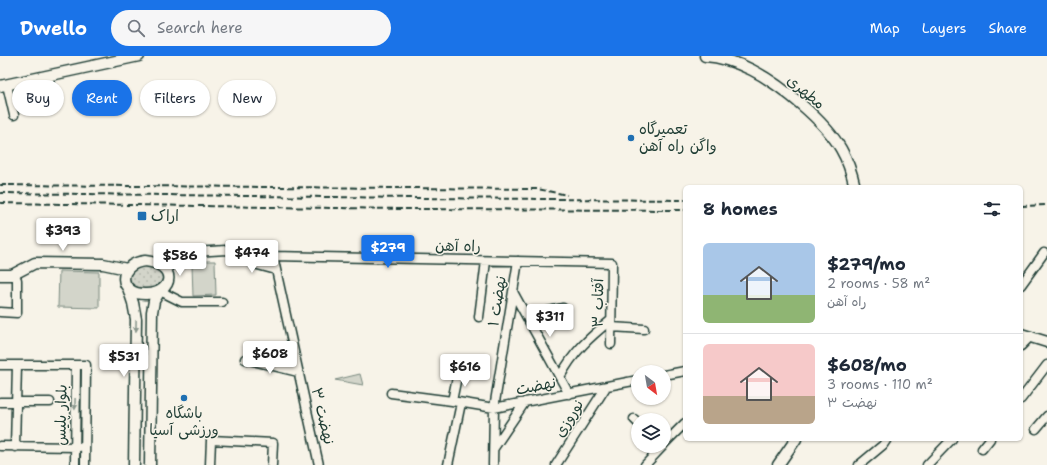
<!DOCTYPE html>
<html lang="en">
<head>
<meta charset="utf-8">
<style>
  :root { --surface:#fff; --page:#f6f6f7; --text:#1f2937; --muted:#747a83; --line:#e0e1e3; --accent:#1a73e8 }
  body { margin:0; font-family:"Shantell Sans","Playpen Sans Arabic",sans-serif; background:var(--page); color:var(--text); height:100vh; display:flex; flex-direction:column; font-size:15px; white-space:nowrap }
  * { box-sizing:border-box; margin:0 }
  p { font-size:13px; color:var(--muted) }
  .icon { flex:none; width:22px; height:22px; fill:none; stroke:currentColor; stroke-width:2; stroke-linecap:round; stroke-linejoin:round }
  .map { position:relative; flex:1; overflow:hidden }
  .drawer { position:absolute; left:683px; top:129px; width:340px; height:256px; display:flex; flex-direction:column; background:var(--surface); border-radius:6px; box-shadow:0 1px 3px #0004 }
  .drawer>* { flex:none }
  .banner { position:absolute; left:12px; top:24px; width:380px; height:36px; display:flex; gap:8px }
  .needle { width:26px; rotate:149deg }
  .tools { position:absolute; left:631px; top:309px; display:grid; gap:8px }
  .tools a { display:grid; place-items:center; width:40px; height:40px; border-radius:50%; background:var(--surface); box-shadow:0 1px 3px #0004; font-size:20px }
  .price { position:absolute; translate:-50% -34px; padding:0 9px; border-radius:4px; background:#fff; color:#222; font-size:13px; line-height:26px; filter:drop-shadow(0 1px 2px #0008) }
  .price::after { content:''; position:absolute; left:50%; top:24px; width:12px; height:9px; margin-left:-6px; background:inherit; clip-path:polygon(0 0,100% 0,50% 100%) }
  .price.selected { background:var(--accent); color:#fff }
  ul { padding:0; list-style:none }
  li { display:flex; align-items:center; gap:12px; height:100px; padding:0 20px }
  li+li { border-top:1px solid var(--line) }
  li span { display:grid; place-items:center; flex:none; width:112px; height:80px; border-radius:6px; color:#555 }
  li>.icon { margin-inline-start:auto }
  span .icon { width:48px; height:48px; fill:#fffc; stroke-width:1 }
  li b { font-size:17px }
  h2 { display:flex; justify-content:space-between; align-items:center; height:48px; padding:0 20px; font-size:17px }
  .chip { padding:0 14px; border-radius:18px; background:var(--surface); box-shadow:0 1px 3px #0004; font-size:14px; line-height:36px }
  .chip.selected { background:var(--accent); color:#fff }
  header { display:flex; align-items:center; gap:24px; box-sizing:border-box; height:56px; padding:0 20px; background:var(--accent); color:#fff }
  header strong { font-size:19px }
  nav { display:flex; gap:22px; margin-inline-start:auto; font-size:14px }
  .search { width:280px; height:36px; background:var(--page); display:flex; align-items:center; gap:10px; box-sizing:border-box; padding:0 14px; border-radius:22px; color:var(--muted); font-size:15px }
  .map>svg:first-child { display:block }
  .grass { fill:url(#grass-dots); stroke:#79897f }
  .green { fill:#d3d5ca; stroke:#79897f }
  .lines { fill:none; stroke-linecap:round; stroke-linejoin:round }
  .minor-casing { stroke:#1f3d34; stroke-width:11 }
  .tertiary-casing { stroke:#1f3d34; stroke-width:13 }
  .minor { stroke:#f7f3e8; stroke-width:8 }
  .tertiary { stroke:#f7f3e8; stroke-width:10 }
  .rail { stroke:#1f3d34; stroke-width:2; stroke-dasharray:6 3; stroke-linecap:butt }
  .oneway { fill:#8b988e }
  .poi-dot { fill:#1f6fb2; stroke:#f7f3e8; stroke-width:1.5 }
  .labels { text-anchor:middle; stroke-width:3; stroke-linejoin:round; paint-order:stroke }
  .street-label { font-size:15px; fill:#1f3d34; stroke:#f7f3e8 }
  .poi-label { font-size:15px; fill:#1f3d34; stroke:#f7f3e8; text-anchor:start }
</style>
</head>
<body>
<header>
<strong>Dwello</strong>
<div class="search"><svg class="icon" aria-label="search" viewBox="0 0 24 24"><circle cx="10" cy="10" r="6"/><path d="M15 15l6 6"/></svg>Search here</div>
<nav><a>Map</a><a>Layers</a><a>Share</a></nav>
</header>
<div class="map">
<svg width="1047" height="409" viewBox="0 0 1047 409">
  <defs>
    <pattern id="grass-dots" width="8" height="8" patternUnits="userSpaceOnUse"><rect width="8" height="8" fill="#d3d5ca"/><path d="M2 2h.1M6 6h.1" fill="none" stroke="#b5b8ae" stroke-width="1.8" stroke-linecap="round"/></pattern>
  </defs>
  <rect width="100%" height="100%" fill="#f7f3e8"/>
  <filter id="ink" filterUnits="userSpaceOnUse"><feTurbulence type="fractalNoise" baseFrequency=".025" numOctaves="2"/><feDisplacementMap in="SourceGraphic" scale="8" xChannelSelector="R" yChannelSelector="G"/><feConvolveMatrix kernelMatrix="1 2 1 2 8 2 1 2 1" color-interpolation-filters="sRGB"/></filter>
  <g filter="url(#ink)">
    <path class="grass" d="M146,210C190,219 136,251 129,222C131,213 137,212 146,210Z"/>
    <path class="green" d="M196,205H215L216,239L193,240L192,209Z
      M59,215L99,216V252L58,251Z
      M360,318L363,329L335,324Z"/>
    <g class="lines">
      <g class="minor-casing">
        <path id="minor" d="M48,20L54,50
          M7,29L14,59
          M243,198L254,208L276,214
          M273,200L319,409
          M164,212L195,196L226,194L243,198L273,200L612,207L611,288
          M1021,229L1044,197
          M160,235L182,246H222
          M513,236L569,338
          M0,256L17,257V224
          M526,260L563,252
          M479,261L486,205
          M611,271L644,273
          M1021,290L1031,280
          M245,303L298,316
          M0,309H86L85,409
          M664,319L685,315
          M560,321C573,296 590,281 611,264
          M391,337L452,345L494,352L638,324
          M1021,343L1047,309
          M452,345L458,316
          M0,346H50
          M634,363L638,367
          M1036,373L1047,360
          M664,388L685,367
          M0,390L79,391
          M15,391L17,309
          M494,392L525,346
          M982,393L990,383
          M75,409L76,309
          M210,409L211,384L273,387L272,409
          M448,409L461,347
          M493,409L494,352L518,205
          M556,409L606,331
          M645,409L663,390
          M859,409L883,389L887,383
          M927,409L952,383"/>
      </g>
      <g class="tertiary-casing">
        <path id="tertiary" d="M705,0C721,1 738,7 752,14C781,29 825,65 841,93C848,105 852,118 855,131
          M0,30L139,0
          M145,205C177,208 175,237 146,238C118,239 116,208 145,205Z
          M0,219H12L35,207L103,208L127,213
          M128,232L133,247L136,263L134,409
          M1021,278L1047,286
          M150,409L152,256L154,245L160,235
          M778,409L796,383"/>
      </g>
      <use href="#minor" class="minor"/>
      <use href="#tertiary" class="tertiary"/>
      <path class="rail" d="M0,129L538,133L567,139
        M0,137L414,142L685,144
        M0,147L403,153L685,154
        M1021,150L1047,149"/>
    </g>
    <defs><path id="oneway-solid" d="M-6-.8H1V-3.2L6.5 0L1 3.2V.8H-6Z"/></defs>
    <g class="oneway">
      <use href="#oneway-solid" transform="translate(136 270) rotate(91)"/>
      <use href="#oneway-solid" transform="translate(75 348) rotate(91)"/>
    </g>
  </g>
  <g class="poi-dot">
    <circle cx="631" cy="82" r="4"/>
    <rect x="137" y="155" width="10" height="10" rx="2"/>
    <circle cx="184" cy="342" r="4"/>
  </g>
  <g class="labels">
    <g class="street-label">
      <text transform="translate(806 36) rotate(40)" y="5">مطهری</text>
      <text transform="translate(458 190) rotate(1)" y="5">راه آهن</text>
      <text transform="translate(497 245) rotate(-81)" y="5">نهضت ۱</text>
      <text transform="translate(598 247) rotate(-89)" y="5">آفتاب ۳</text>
      <text transform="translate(536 330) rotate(-11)" y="5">نهضت</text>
      <text transform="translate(61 359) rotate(-89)" y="5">بلوار پلیس</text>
      <text transform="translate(323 360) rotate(77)" y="5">نهضت ۳</text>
      <text transform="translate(569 362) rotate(-58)" y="5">نوروزی</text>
    </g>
    <g class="poi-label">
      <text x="639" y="78">تعمیرگاه<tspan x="639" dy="17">واگن راه آهن</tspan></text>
      <text x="151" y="165">اراک</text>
      <text x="184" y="362" text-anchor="middle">باشگاه<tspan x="184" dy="17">ورزشی آسیا</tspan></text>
    </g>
  </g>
</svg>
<div class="tools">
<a><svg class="needle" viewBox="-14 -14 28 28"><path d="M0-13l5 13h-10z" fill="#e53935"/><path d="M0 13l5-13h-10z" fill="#747a83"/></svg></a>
<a><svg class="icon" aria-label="layers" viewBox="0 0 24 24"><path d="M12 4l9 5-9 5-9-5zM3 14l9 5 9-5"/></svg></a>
</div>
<b class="price" style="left:63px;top:196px">$393</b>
<b class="price selected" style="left:388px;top:213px">$279</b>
<b class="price" style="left:252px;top:218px">$474</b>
<b class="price" style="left:180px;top:221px">$586</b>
<b class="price" style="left:550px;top:282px">$311</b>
<b class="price" style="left:270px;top:319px">$608</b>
<b class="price" style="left:124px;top:322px">$531</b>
<b class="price" style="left:465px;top:332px">$616</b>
<div class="banner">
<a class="chip">Buy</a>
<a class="chip selected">Rent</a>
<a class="chip">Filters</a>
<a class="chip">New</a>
</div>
<section class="drawer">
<h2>8 homes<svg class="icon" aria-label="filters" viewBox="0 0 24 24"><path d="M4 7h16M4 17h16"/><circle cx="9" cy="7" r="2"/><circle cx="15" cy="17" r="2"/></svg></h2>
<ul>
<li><span style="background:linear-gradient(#a9c7e8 65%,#8fb573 0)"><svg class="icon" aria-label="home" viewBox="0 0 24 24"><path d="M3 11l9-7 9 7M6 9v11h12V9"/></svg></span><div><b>$279/mo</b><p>2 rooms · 58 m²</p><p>راه آهن</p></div></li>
<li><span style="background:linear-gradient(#f6c9c9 65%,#b9a48a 0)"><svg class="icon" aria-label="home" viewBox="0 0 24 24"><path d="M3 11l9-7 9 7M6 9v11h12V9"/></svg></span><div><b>$608/mo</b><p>3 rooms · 110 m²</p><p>نهضت ۳</p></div></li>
</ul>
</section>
</div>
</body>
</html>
